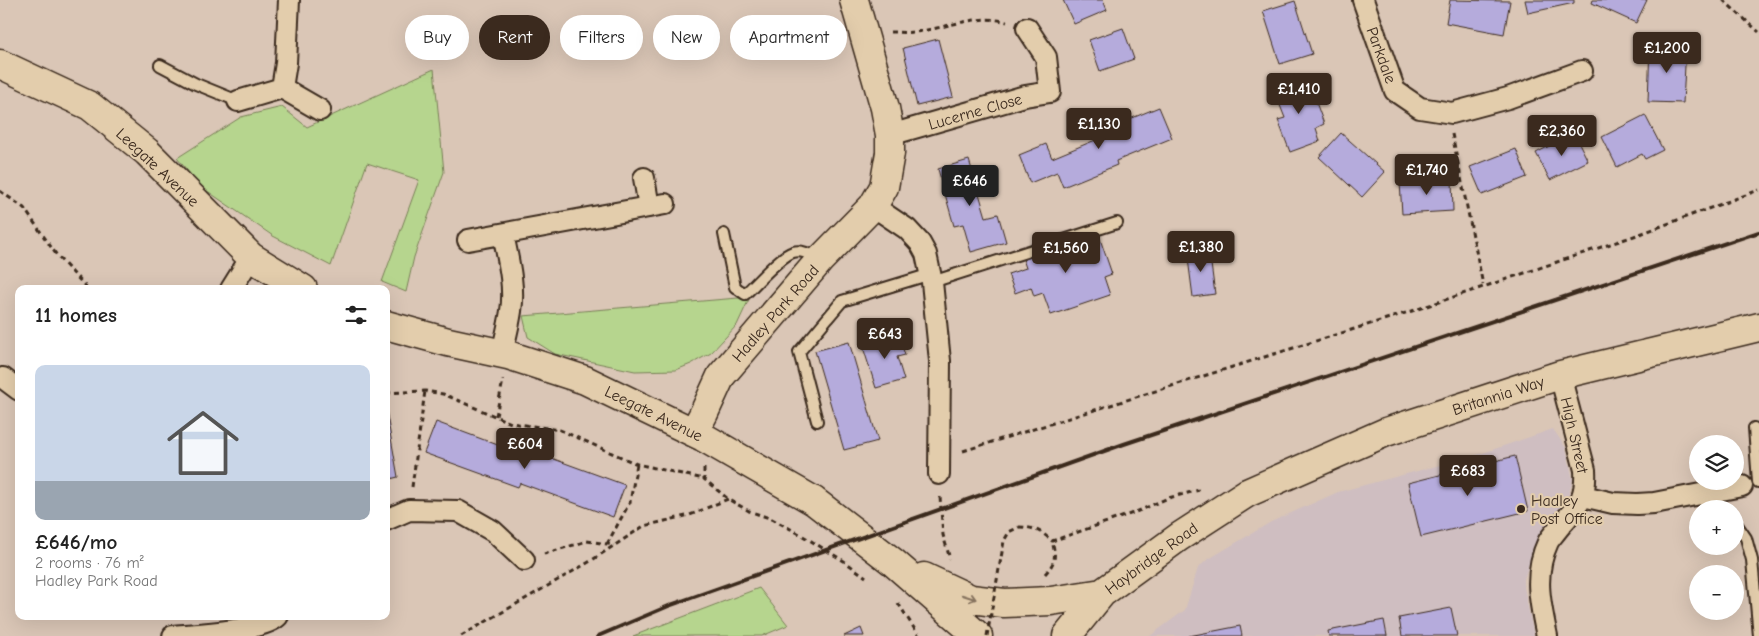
<!DOCTYPE html>
<html lang="en">
<head>
<meta charset="utf-8">
<style>
  :root { --surface:#fff; --page:#f2f2f2; --text:#222; --muted:#767676; --accent:#3b2a1e }
  body { margin:0; font-family:"Comic Neue",sans-serif; background:var(--page); color:var(--text); height:100vh; display:flex; flex-direction:column; font-size:19px; white-space:nowrap }
  * { box-sizing:border-box; margin:0 }
  p { font-size:16px; color:var(--muted) }
  .icon { flex:none; width:28px; height:28px; fill:none; stroke:currentColor; stroke-width:2; stroke-linecap:round; stroke-linejoin:round }
  .map { position:relative; flex:1; overflow:hidden }
  .drawer { position:absolute; left:15px; top:285px; width:375px; height:335px; display:flex; flex-direction:column; background:var(--surface); border-radius:10px; box-shadow:0 5px 20px #0002 }
  .drawer>* { flex:none }
  .hud { position:absolute; left:405px; top:15px; width:475px; height:45px; display:flex; gap:10px }
  .fabs { position:absolute; left:1689px; top:435px; display:grid; gap:10px }
  .fabs a { display:grid; place-items:center; width:55px; height:55px; border-radius:50%; background:var(--surface); box-shadow:0 5px 20px #0002; font-size:25px }
  .price { position:absolute; translate:-50% -42px; padding:0 11px; border-radius:5px; background:var(--accent); color:#fff; font-size:16px; line-height:32px; filter:drop-shadow(0 1px 2px #0008) }
  .price::after { content:''; position:absolute; left:50%; top:30px; width:15px; height:11px; margin-left:-8px; background:inherit; clip-path:polygon(0 0,100% 0,50% 100%) }
  .price.selected { background:#222; color:#fff }
  ul { padding:0; list-style:none }
  li { display:grid; align-content:center; gap:10px; height:265px; padding:0 20px }
  li span { display:grid; place-items:center; height:155px; border-radius:10px; color:#555 }
  li>.icon { margin-inline-start:auto }
  span .icon { width:90px; height:90px; fill:#fffc; stroke-width:1 }
  li b { font-size:21px }
  h2 { display:flex; justify-content:space-between; align-items:center; height:60px; padding:0 20px; font-size:21px }
  .pill { padding:0 18px; border-radius:22px; background:var(--surface); box-shadow:0 5px 20px #0002; font-size:18px; line-height:45px }
  .pill.selected { background:var(--accent); color:#fff }
  .map>svg:first-child { display:block }
  .built { fill:#cfbec1 }
  .green { fill:#b6d58e; stroke:#788056 }
  .building { fill:#b5abdc; stroke:#3b2a1e }
  .lines { fill:none; stroke-linecap:round; stroke-linejoin:round }
  .lane-casing { stroke:#3b2a1e; stroke-width:14 }
  .street-casing { stroke:#3b2a1e; stroke-width:24 }
  .secondary-casing { stroke:#3b2a1e; stroke-width:31 }
  .path { stroke:#3b2a1e; stroke-width:3; stroke-dasharray:5 4; stroke-linecap:butt }
  .lane { stroke:#e3cdac; stroke-width:10 }
  .street { stroke:#e3cdac; stroke-width:20 }
  .secondary { stroke:#e3cdac; stroke-width:28 }
  .rail { stroke:#3b2a1e; stroke-width:4 }
  .path-bridge { stroke:#3b2a1e; stroke-width:3; stroke-dasharray:5 4; stroke-linecap:butt }
  .oneway { stroke:#87735e }
  .poi-dot { fill:#3b2a1e; stroke:#e3cdac; stroke-width:2 }
  .labels { text-anchor:middle; stroke-width:4; stroke-linejoin:round; paint-order:stroke }
  .street-label { font-size:16px; fill:#3b2a1e; stroke:#e3cdac }
  .poi-label { font-size:16px; fill:#3b2a1e; stroke:#e3cdac; text-anchor:start }
</style>
</head>
<body>
<div class="map">
<svg width="1759" height="636" viewBox="0 0 1759 636">
  <rect width="100%" height="100%" fill="#dac6b6"/>
  <filter id="ink" filterUnits="userSpaceOnUse"><feTurbulence type="fractalNoise" baseFrequency=".02" numOctaves="2"/><feDisplacementMap in="SourceGraphic" scale="10" xChannelSelector="R" yChannelSelector="G"/><feConvolveMatrix kernelMatrix="1 2 1 2 8 2 1 2 1" color-interpolation-filters="sRGB"/></filter>
  <g filter="url(#ink)">
    <path class="built" d="M1553,429L1566,448L1573,480L1565,507L1534,549L1523,582L1534,636H1150L1185,610L1198,568L1207,560L1271,522L1338,492L1474,456Z"/>
    <path class="green" d="M434,69L444,172L414,257L406,292L382,282L419,180L367,163L331,266L273,236L200,186L177,158L241,117L282,107L307,127Z
      M750,297L737,325L711,353L691,364L676,370L635,371L555,354L528,337L523,316Z
      M759,588L788,625L762,636H633Z"/>
    <path class="building" d="M1063,0H1103L1107,10L1074,24Z
      M1450,0L1510,1L1504,34L1446,23Z
      M1525,0H1574V3L1528,13Z
      M1593,0H1647L1636,23L1592,3Z
      M1295,1L1312,54L1280,64L1263,11Z
      M1123,28L1134,59L1100,71L1089,40Z
      M938,39L953,97L917,106L903,48Z
      M1650,45L1686,47L1683,103L1648,102Z
      M1307,78L1324,124L1316,128L1320,141L1290,152L1278,120L1285,118L1274,90Z
      M1159,107L1172,138L1116,161L1117,165L1063,187L1057,172L1030,183L1019,155L1046,144L1052,158L1105,136L1103,130Z
      M1645,115L1663,150L1645,159L1642,154L1617,167L1602,137Z
      M1341,133L1385,172L1362,197L1319,157Z
      M1574,133L1588,161L1550,180L1536,153Z
      M1516,149L1527,177L1482,195L1470,167Z
      M969,160L986,217L998,214L1006,242L971,252L963,224L954,226L938,169Z
      M1452,179L1453,211L1402,214L1400,182Z
      M1098,233L1112,274L1104,277L1110,295L1051,315L1043,293L1034,296L1031,287L1015,293L1008,274L1026,268L1023,259Z
      M1209,249L1215,294L1193,297L1187,251Z
      M898,333L905,355L897,357L904,380L876,388L862,344Z
      M849,342L878,441L844,450L815,351Z
      M386,410L398,477L386,480Z
      M436,422L530,457L532,451L625,485L613,517L520,483L518,487L424,453Z
      M1515,456L1528,511L1421,537L1408,483Z
      M1451,608L1457,636H1402L1399,618Z
      M1384,620L1387,636H1329L1328,631Z
      M1240,626L1242,636H1189Z
      M861,628L864,636H844Z"/>
    <g class="lines">
      <g class="lane-casing">
        <path id="lane" d="M160,65L196,84L238,101
          M724,234L735,287L745,294C756,284 780,256 793,252C803,249 812,256 819,260
          M932,282L1117,223
          M817,421L799,352L842,301L931,274
          M1754,428L1758,482
          M1705,493L1722,509
          M1735,522L1746,538L1752,560L1759,636"/>
      </g>
      <g class="street-casing">
        <path id="street" d="M1363,0L1395,91L1420,108L1452,113L1508,98L1582,71
          M282,88L286,63L289,0
          M238,101L282,88L320,110
          M890,135L1025,96L1050,92L1046,57L1027,28
          M644,178L649,207
          M873,206L907,229L920,243L926,254L932,282L940,361L939,474
          M468,240L665,204
          M231,289L251,257
          M502,353C505,340 509,325 511,311C515,286 508,259 503,234
          M3,378L19,390
          M1583,496L1613,503L1637,504L1654,503L1742,486
          M386,520L409,510L458,511L493,531L524,560
          M173,636C195,634 265,631 278,616
          M1547,636C1540,603 1533,574 1548,542C1550,538 1554,534 1557,530C1575,507 1587,502 1585,470L1560,375"/>
      </g>
      <g class="secondary-casing">
        <path id="secondary" d="M0,64L90,106L147,152L251,257L303,289
          M386,325L448,342L508,355L585,380L703,437L814,501L893,562L978,636
          M694,432L704,413L721,376L820,260L873,206L884,187L890,153V135L885,108L854,0
          M924,577L971,599L1004,603L1051,601L1102,593
          M1067,636L1102,593L1179,537L1247,493L1386,432L1560,375L1759,327"/>
      </g>
      <path class="path" d="M1723,0L1759,32
        M890,32C898,32 906,33 914,32C945,29 976,13 1007,22
        M1452,134L1483,285
        M0,191L24,208L58,257L88,289
        M386,393L425,391L443,394L511,423L560,430L637,464L704,479
        M496,416L503,380
        M963,451L1412,311L1640,234L1759,190
        M704,468V479L728,499L749,511L772,519L798,533L844,561L866,577
        M412,487L425,391
        M940,497L943,535L950,559
        M1019,527C1034,527 1041,531 1052,541L1136,512L1168,498L1199,490
        M607,544L630,502L637,464
        M544,554L587,541L614,545
        M1045,574C1056,562 1056,556 1052,541
        M898,603L919,636
        M461,636L589,562L644,526L690,515L728,499"/>
      <use href="#lane" class="lane"/>
      <use href="#street" class="street"/>
      <use href="#secondary" class="secondary"/>
      <path class="rail" d="M598,636L671,605L1124,444L1759,232"/>
      <path class="path-bridge" d="M987,636L1004,541L1009,532L1019,527"/>
    </g>
    <defs><path id="oneway-shaft" d="M-6 0H5M1.5-3L5.5 0L1.5 3" fill="none" stroke-width="1.6" stroke-linecap="round" stroke-linejoin="round" transform="scale(1.25)"/></defs>
    <use class="oneway" href="#oneway-shaft" transform="translate(969 597) rotate(18)"/>
  </g>
  <circle class="poi-dot" cx="1521" cy="509" r="5"/>
  <g class="labels">
    <g class="street-label">
      <text transform="translate(1382 55) rotate(70)" y="6">Parkdale</text>
      <text transform="translate(975 111) rotate(-16)" y="6">Lucerne Close</text>
      <text transform="translate(158 167) rotate(43)" y="6">Leegate Avenue</text>
      <text transform="translate(775 313) rotate(-49)" y="6">Hadley Park Road</text>
      <text transform="translate(1498 395) rotate(-18)" y="6">Britannia Way</text>
      <text transform="translate(654 413) rotate(26)" y="6">Leegate Avenue</text>
      <text transform="translate(1575 435) rotate(77)" y="6">High Street</text>
      <text transform="translate(1151 558) rotate(-36)" y="6">Haybridge Road</text>
    </g>
    <g class="poi-label">
      <text x="1531" y="506">Hadley<tspan x="1531" dy="18">Post Office</tspan></text>
    </g>
  </g>
</svg>
<div class="fabs">
<a><svg class="icon" aria-label="layers" viewBox="0 0 24 24"><path d="M12 4l9 5-9 5-9-5zM3 14l9 5 9-5"/></svg></a>
<a>+</a>
<a>−</a>
</div>
<b class="price" style="left:1667px;top:74px">£1,200</b>
<b class="price" style="left:1299px;top:115px">£1,410</b>
<b class="price" style="left:1099px;top:150px">£1,130</b>
<b class="price" style="left:1562px;top:157px">£2,360</b>
<b class="price" style="left:1427px;top:196px">£1,740</b>
<b class="price selected" style="left:970px;top:207px">£646</b>
<b class="price" style="left:1201px;top:273px">£1,380</b>
<b class="price" style="left:1066px;top:274px">£1,560</b>
<b class="price" style="left:885px;top:360px">£643</b>
<b class="price" style="left:525px;top:470px">£604</b>
<b class="price" style="left:1468px;top:497px">£683</b>
<div class="hud">
<a class="pill">Buy</a>
<a class="pill selected">Rent</a>
<a class="pill">Filters</a>
<a class="pill">New</a>
<a class="pill">Apartment</a>
</div>
<section class="drawer">
<h2>11 homes<svg class="icon" aria-label="filters" viewBox="0 0 24 24"><path d="M4 7h16M4 17h16"/><circle cx="9" cy="7" r="2"/><circle cx="15" cy="17" r="2"/></svg></h2>
<ul>
<li><span style="background:linear-gradient(#c9d6e8 75%,#9aa5b1 0)"><svg class="icon" aria-label="home" viewBox="0 0 24 24"><path d="M3 11l9-7 9 7M6 9v11h12V9"/></svg></span><div><b>£646/mo</b><p>2 rooms · 76 m²</p><p>Hadley Park Road</p></div></li>
</ul>
</section>
</div>
</body>
</html>
